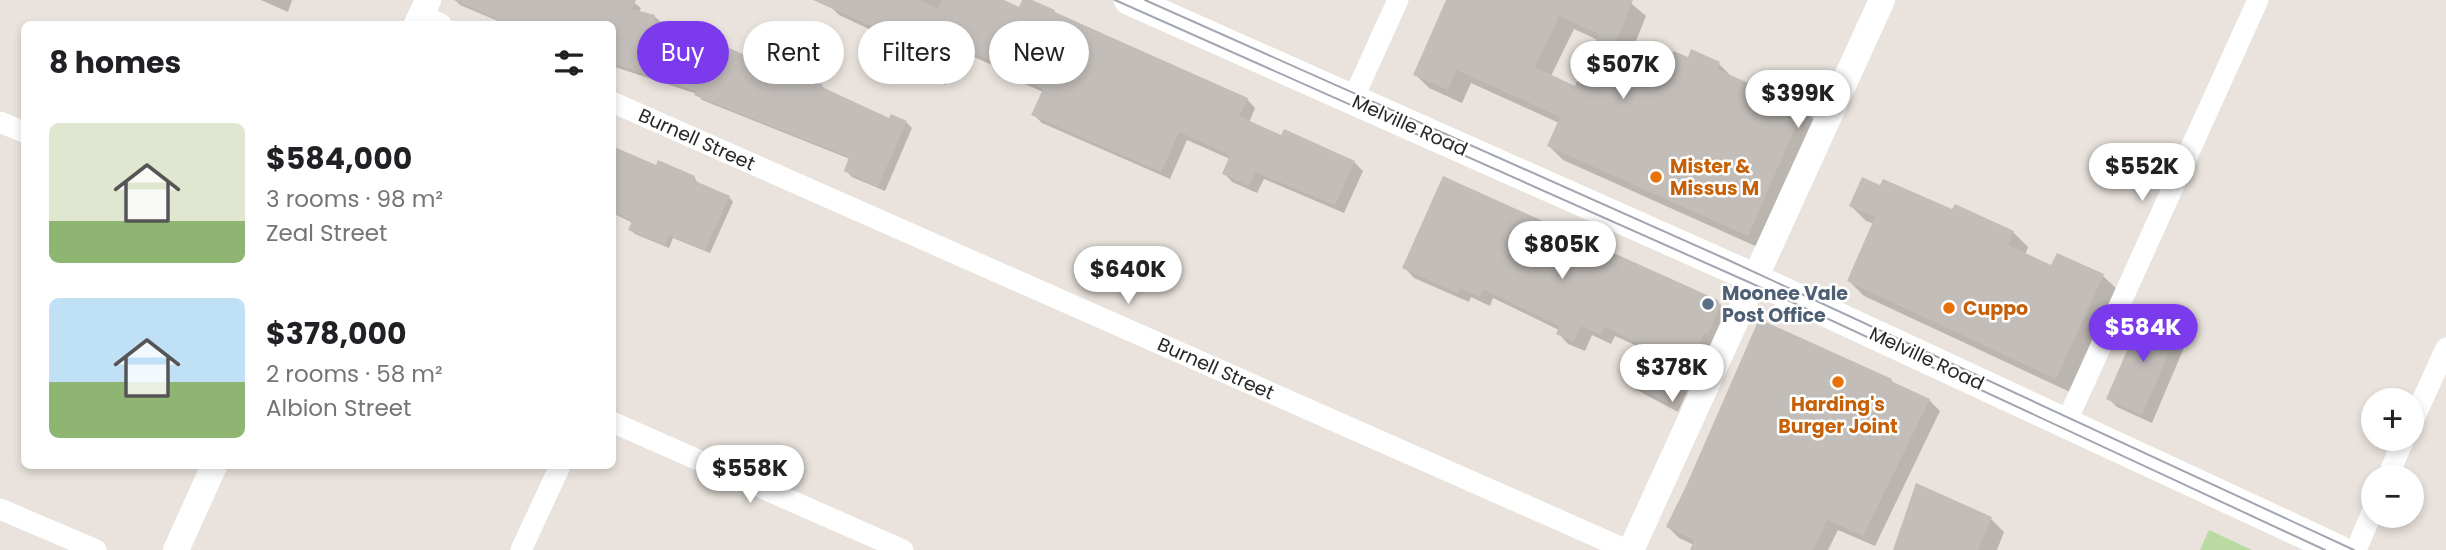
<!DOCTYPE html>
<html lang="en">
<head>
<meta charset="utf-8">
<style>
  :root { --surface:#fff; --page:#f2f2f2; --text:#202124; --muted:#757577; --accent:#7c3aed }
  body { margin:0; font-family:Poppins,sans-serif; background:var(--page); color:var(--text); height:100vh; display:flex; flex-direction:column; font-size:26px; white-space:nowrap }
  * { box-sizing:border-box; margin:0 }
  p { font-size:23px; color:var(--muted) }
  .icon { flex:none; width:38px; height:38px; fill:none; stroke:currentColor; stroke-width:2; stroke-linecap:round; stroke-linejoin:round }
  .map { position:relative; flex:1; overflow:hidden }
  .details { position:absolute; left:21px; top:21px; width:595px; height:448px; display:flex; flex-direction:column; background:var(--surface); border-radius:10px; box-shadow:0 4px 10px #0003 }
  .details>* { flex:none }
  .banner { position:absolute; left:637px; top:21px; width:665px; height:63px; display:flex; gap:14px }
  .fabs { position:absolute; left:2361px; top:388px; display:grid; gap:14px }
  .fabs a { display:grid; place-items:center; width:63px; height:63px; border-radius:50%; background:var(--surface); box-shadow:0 4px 10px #0003; font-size:35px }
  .price { position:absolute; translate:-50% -60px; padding:0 16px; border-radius:24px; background:#fff; color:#222; font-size:23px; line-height:46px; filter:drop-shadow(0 2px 4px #0008) }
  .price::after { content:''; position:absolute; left:50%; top:42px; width:21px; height:16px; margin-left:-10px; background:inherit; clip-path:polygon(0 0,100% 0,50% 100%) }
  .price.on { background:var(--accent); color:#fff }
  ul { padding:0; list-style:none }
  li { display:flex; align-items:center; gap:21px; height:175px; padding:0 28px }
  li span { display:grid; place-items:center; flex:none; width:196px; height:140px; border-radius:10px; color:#555 }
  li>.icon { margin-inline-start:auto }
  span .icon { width:84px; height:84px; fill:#fffc; stroke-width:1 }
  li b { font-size:30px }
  h2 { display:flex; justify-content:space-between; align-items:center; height:84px; padding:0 28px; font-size:30px }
  .chip { padding:0 24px; border-radius:32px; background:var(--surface); box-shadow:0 4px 10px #0003; font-size:24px; line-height:63px }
  .chip.on { background:var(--accent); color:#fff }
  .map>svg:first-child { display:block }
  .green { fill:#b9daa0 }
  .shadow { fill:#0003; fill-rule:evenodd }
  .building { fill:#c2bdb9; fill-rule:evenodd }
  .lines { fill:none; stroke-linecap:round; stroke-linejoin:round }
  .minor { stroke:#fff; stroke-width:21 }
  .tertiary { stroke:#fff; stroke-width:26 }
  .secondary { stroke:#fff; stroke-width:30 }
  .tram { stroke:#a0a5b1; stroke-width:2 }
  .food-dot { fill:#e8710a; stroke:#fff; stroke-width:2.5 }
  .service-dot { fill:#5c6f8a; stroke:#fff; stroke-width:2.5 }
  .labels { text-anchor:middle; stroke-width:5; stroke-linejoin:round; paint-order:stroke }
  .street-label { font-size:19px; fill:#292929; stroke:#fff }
  .food-label { font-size:19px; font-weight:bold; fill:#c56008; stroke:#fff; text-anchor:start }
  .service-label { font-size:19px; font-weight:bold; fill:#4e5e75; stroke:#fff; text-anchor:start }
</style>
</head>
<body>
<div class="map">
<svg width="2446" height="550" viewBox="0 0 2446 550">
  <rect width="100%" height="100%" fill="#eae3dd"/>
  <path class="green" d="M2209,530L2252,550H2200Z"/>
  <path class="shadow" d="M261,0H292L288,12Z
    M455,0H630L641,8L639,12L654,16L661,22L663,66L712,38L717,44L822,86L827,92L890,120L906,122L912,128L885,191L852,177L846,171L850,159L702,100L697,94L612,66V24H505L460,5Z
    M834,0H999L1019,9L1024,0H1028L1247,99L1255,108L1249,123L1282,138L1354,162L1363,171L1344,213L1264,179L1257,193L1232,182L1224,173L1230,159L1187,140L1170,179L1042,123L1033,114L1043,92L1002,74L994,66L961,51L946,85L874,53L865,44L871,30L839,15L831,7Z
    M1448,0H1627L1646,16L1632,51L1658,63L1669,65L1689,60L1719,64L1733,78L1803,109L1817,123L1762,249L1563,160L1549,146L1559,123L1471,83L1462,103L1429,88L1415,74ZM1574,29L1598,40L1576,88L1551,76Z
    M612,144L618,150L657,168L694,177L698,183L729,197L733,202L710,253L673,238L669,248L635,234L631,230L633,223L612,213Z
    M1851,206L1953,211L2013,232L2028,247L2025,255L2052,267L2103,276L2118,290L2072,393L1864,296L1849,281L1874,224L1866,221Z
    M1404,267L1717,301L1728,312L1698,378L1694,376L1678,412L1635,389L1625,379L1639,347L1615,336L1611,344L1592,335L1585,351L1568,344L1558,333L1559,330L1493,298L1490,306L1471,297L1469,302L1414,278Z
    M2162,325L2180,327L2189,336L2152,423L2117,407L2108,398Z
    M1891,380L1896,385L1929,400L1940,411L1875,546L1838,530L1828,550H1692L1694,545L1679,538L1668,527Z
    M1991,519L2004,532L1997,550H1895Z"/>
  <path class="building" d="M454,0H636L632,9L655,15L658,71L683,24L713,36L711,40L754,59L755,56L823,85L822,87L889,118L891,114L907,121L878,187L844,171L849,157L694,95L696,91L612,63V24H509Z
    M813,0H918L938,9L942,0H1004L1019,7L1022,0H1032L1055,10L1054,12L1248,98L1239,116L1281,135L1284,129L1355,161L1335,205L1255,172L1249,186L1222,174L1230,155L1179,132L1161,172L1031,115L1043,89L992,66L993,62L952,44L937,78L863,44L871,26Z
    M1446,0H1633L1616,42L1657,61L1658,58L1668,62L1674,51L1688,57L1691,49L1720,62L1717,69L1804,108L1748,236L1547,146L1560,117L1457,70L1448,90L1413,75ZM1559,16L1599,34L1575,86L1535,67Z
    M612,146L656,165L658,160L695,176L693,180L730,196L705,250L669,235L665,245L628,230L632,221L612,212Z
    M1443,176L1718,300L1720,307L1708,334L1704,333L1688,369L1684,367L1667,403L1623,379L1639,343L1604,327L1600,335L1581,326L1574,342L1556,334L1559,326L1483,289L1479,297L1460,288L1458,293L1402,268Z
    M1862,177L1880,185L1883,179L1952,209L1955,204L2014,231L2008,245L2051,265L2057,253L2104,274L2056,379L1847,281L1875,217L1849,206Z
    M2143,314L2161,322L2162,318L2181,326L2142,415L2106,399Z
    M1759,319L1892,379L1891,381L1930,399L1863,536L1827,520L1813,550H1690L1694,540L1666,527L1686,486Z
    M1916,483L1992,517L1978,550H1893Z"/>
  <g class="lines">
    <path class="minor" d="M421,15L441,24
      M1353,99L1398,0
      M612,102L1627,550
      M0,122L24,132
      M612,422L903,550
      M2066,423L2258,0
      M2412,423L2446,348
      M2387,478L2404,439
      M0,509L96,550
      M521,550L560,466
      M2356,550L2373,510"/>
    <path class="tertiary" d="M417,24L428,0
      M176,550L214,466
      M1631,550L1882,0"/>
    <path class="secondary" d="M1129,0L1736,270L2339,550"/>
    <path class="tram" d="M1115,0L1753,284L2325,550
      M1145,0L1726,259L2354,550"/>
  </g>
  <g class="food-dot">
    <circle cx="1656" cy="177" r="7"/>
    <circle cx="1949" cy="308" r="7"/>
    <circle cx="1838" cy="382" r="7"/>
  </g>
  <circle class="service-dot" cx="1708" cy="304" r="7"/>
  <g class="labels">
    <g class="street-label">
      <text transform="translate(1410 125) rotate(24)" y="7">Melville Road</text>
      <text transform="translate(697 139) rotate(24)" y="7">Burnell Street</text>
      <text transform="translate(1927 358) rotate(25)" y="7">Melville Road</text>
      <text transform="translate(1216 368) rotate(24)" y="7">Burnell Street</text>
    </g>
    <g class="food-label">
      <text x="1670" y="173">Mister &amp;<tspan x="1670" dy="22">Missus M</tspan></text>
      <text x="1963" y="315">Cuppo</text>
      <text x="1838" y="411" text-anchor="middle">Harding's<tspan x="1838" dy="22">Burger Joint</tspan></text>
    </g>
    <g class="service-label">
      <text x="1722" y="300">Moonee Vale<tspan x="1722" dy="22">Post Office</tspan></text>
    </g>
  </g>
</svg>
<div class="fabs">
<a>+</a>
<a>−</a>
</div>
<b class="price" style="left:1623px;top:101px">$507K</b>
<b class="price" style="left:1798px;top:130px">$399K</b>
<b class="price" style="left:2142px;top:203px">$552K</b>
<b class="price" style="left:1562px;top:281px">$805K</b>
<b class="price" style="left:1128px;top:306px">$640K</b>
<b class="price on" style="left:2143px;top:364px">$584K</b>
<b class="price" style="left:1672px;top:404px">$378K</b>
<b class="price" style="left:750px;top:505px">$558K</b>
<div class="banner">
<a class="chip on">Buy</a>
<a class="chip">Rent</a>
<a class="chip">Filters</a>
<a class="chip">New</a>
</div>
<section class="details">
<h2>8 homes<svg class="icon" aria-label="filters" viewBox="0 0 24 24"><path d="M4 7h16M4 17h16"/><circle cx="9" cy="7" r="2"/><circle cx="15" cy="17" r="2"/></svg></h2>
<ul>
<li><span style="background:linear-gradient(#dfe7d0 70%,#8fb573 0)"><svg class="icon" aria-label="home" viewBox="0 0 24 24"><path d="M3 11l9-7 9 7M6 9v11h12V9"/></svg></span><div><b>$584,000</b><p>3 rooms · 98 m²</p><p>Zeal Street</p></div></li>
<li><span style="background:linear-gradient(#bfe0f5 60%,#8fb573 0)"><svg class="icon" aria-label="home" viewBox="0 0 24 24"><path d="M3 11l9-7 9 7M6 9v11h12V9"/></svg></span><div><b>$378,000</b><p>2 rooms · 58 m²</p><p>Albion Street</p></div></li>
</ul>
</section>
</div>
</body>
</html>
